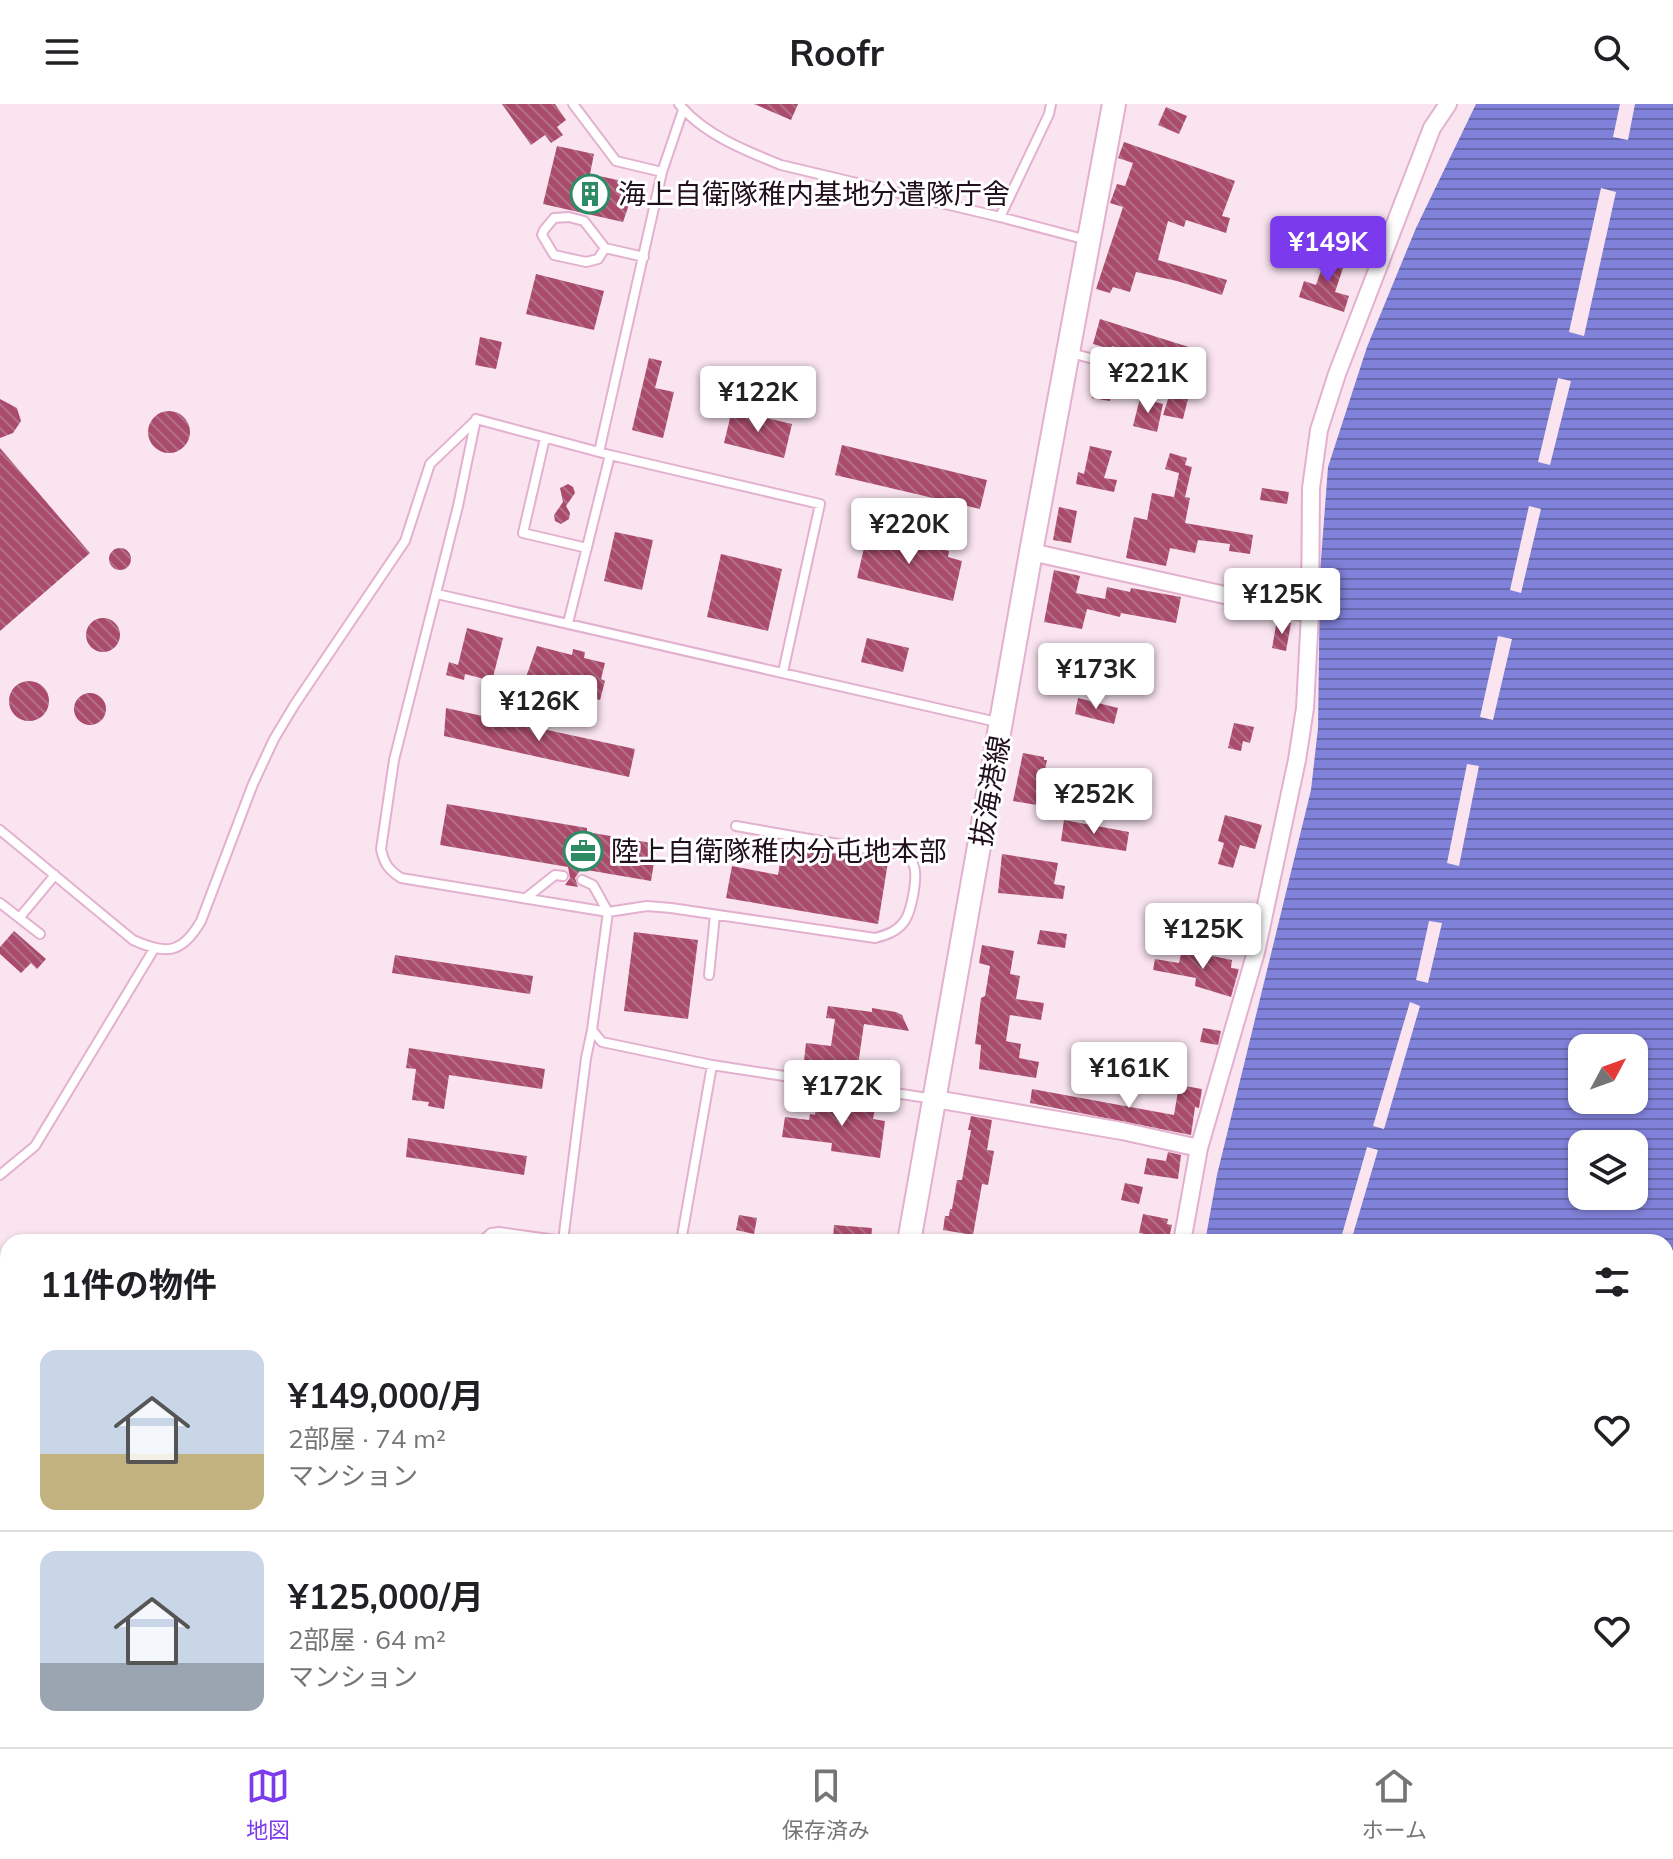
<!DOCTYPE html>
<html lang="ja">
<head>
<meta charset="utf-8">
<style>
  :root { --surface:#fff; --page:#f2f2f2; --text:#202124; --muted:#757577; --line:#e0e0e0; --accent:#7c3aed }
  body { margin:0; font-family:Mulish,"Noto Sans JP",sans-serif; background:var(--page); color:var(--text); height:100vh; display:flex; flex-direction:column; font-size:30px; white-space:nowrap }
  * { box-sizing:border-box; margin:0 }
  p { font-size:26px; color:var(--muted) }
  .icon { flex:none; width:44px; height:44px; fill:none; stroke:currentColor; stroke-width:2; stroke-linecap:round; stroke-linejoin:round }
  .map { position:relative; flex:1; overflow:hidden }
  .side { position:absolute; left:0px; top:1130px; width:1674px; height:514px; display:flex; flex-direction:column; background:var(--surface); border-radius:24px 24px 0 0; box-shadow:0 2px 6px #0004 }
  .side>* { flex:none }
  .needle { width:52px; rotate:49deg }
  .controls { position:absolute; left:1568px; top:930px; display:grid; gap:16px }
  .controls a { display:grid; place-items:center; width:80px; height:80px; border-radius:16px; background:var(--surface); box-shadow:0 2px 6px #0004; font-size:40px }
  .price { position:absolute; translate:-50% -68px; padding:0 18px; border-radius:8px; background:#fff; color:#222; font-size:26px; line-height:52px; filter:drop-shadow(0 2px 4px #0008) }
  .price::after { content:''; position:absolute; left:50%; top:48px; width:24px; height:18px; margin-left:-12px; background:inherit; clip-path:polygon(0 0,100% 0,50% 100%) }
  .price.selected { background:var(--accent); color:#fff }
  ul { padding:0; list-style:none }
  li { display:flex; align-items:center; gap:24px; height:200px; padding:0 40px }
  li+li { border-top:2px solid var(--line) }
  li span { display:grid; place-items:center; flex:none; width:224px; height:160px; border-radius:16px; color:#555 }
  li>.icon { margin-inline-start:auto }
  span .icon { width:96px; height:96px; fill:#fffc; stroke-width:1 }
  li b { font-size:34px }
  h2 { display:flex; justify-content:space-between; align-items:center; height:96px; padding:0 40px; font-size:34px }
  header { display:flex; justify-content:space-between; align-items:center; height:104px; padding:0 40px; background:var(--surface); font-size:36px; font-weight:700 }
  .tabs { display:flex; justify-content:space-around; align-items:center; height:112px; border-top:2px solid var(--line); background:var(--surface); font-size:22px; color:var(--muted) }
  .tabs a { display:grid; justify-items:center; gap:4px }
  .tabs .selected { color:var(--accent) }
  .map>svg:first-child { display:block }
  .water { fill:url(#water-rules); fill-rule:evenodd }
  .pier { fill:#f9e4f0 }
  .building { fill:url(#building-back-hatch) }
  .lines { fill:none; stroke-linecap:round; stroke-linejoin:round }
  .lane-casing { stroke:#e3b0cf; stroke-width:12 }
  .street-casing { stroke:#e3b0cf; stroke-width:20 }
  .secondary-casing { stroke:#e3b0cf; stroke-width:26 }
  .lane { stroke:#fff; stroke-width:8 }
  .street { stroke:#fff; stroke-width:16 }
  .secondary { stroke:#fff; stroke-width:22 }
  .labels { text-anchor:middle; stroke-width:6; stroke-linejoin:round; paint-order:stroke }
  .poi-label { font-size:28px; fill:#210f1b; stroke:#fff; text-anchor:start }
  .street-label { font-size:28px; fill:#210f1b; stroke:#fff }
</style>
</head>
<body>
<header><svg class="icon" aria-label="menu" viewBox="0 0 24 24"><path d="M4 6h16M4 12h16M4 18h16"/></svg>Roofr<svg class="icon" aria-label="search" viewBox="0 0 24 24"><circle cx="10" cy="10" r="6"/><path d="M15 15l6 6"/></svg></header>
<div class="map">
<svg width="1673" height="1643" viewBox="0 0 1673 1643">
  <defs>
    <pattern id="water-rules" width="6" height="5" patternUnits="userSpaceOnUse" patternTransform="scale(2)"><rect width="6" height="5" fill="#8081d8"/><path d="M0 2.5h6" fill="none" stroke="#6868ae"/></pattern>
    <pattern id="building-back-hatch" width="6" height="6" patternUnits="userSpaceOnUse" patternTransform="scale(2)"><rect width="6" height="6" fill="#ab4b6b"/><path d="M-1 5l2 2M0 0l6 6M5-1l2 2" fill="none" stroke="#b17187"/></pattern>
  </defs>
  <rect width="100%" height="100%" fill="#f9e4f0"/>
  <path class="water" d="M1476,0H1673V1643H1152V1636H1666V1138H1205L1217,1071L1311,686L1318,624L1320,469L1328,363L1367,243L1416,124ZM1582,944H1634V996H1582ZM1582,1040H1634V1092H1582Z"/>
  <path class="pier" d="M1620,0H1635L1628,36L1613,33Z
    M1601,84L1616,88L1584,232L1569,228Z
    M1558,274L1571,277L1550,361L1538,358Z
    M1529,402L1541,405L1521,489L1510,486Z
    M1498,532L1512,535L1493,616L1480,613Z
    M1467,660L1479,662L1459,762L1447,759Z
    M1429,817L1442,819L1428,879L1416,876Z
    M1410,898L1420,902L1384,1025L1373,1022Z
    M1367,1043L1378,1046L1351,1137L1341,1134Z"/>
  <path class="building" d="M502,0H555L566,16L557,23L563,31L551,39L545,31L531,41Z
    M754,0H798L791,16Z
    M1166,3L1187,12L1179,30L1158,21Z
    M1124,38L1235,77L1222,112L1230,114L1226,129L1186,116L1184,123L1168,117L1158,156L1227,176L1222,191L1177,177L1136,168L1130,188L1113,183L1110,189L1096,185L1123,103L1110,99L1117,80L1125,82L1133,59L1118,54Z
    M557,42L594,50L590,70L636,80L623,118L543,100Z
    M1328,146L1347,152L1335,188L1349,192L1344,208L1299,193L1304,177L1316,181Z
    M536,170L604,187L594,226L526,210Z
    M1100,215L1195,245L1184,285L1190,287L1183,315L1163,311L1174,276V266L1147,258L1148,252L1112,242L1111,245L1093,240Z
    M480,233L502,238L496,265L475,261Z
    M649,254L662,257L655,284L674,288L663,334L632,326Z
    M1097,268L1115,271L1110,297L1092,294Z
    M1140,294L1163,300L1157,328L1133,322Z
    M0,295L17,304L21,317L13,329L0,334Z
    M732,306L792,320L784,354L724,339Z
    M148 328a21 21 0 1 1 42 0a21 21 0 1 1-42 0Z
    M842,341L987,376L980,405L835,371Z
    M1090,342L1112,347L1104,374L1117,376L1114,388L1076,380L1078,368L1084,370Z
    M0,344L90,449L0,527Z
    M1170,349L1187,354L1185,361L1192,363L1185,393L1190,394L1185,419L1253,431L1250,450L1229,447L1230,440L1198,436L1195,449L1170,444L1166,462L1126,454L1134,413L1147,416L1152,389L1174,393L1179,369L1165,365Z
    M568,380L573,383L575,389L566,402L570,409L569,415L561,420L555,417L554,411L563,398L560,384Z
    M1262,384L1289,388L1287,400L1260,396Z
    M1059,403L1077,407L1071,439L1053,436Z
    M868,427L949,447L948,453L962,457L953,497L857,474Z
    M615,428L653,436L642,486L604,477Z
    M109 455a11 11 0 1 1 22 0a11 11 0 1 1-22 0Z
    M721,450L782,465L768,527L707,513Z
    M1054,466L1080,472L1076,489L1105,495L1107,483L1130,488L1131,484L1181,493L1176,519L1121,509L1120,513L1087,505L1082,525L1044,518Z
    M86 531a17 17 0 1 1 34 0a17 17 0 1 1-34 0Z
    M1277,516L1291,519L1286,547L1272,544Z
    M467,524L503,534L492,577L465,570L464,576L446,571L449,558L458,561Z
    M867,534L909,544L903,568L861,558Z
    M537,542L572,551L573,545L585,548L584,554L605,559L601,575L605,577L600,596L525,576Z
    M9 597a20 20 0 1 1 40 0a20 20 0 1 1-40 0Z
    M74 605a16 16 0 1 1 32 0a16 16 0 1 1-32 0Z
    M1078,594L1118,604L1114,620L1075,610Z
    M446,604L635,645L629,673L444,632Z
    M1234,619L1254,623L1250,639L1243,637L1241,647L1228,644Z
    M1023,649L1044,653V656H1047L1042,681L1047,682V685L1076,690L1073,707L1013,697Z
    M447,700L587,724V728L657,740L651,777L581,765L575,774L578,783L565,781L570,774L568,763L440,741Z
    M1225,711L1262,721L1255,745L1240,741L1233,764L1218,760L1224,739L1218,737Z
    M1064,716L1129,728L1126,747L1061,737Z
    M783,741L888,758L878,820L726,794L732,762L778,771Z
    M1002,750L1058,759L1054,780L1065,782L1063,795L998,789Z
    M1040,826L1067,830L1065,844L1037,840Z
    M14,827L46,855L37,865L31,859L21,869L0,850V843Z
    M634,828L698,836L688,915L624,907Z
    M982,841L1014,847L1010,870L1020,872L1016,895L1044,899L1041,916L1010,911L1006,937L1021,940L1019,954L1039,958L1036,974L979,965L981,941L975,940L981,894L985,892L990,862L979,859Z
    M1182,846L1232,856L1231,864L1239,865L1231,893L1195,882L1196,874L1153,866L1155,855L1179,859Z
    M395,851L533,872L530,890L392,869Z
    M828,902L872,908V904L896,908L902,911L909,927L864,920L858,961L828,956V960L804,957L806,939L831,942L835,915L826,914Z
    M1203,924L1221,927L1218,941L1200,938Z
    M409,944L545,965L542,985L449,971L444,1005L428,1002L429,998L412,996L416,965L406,964Z
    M1179,981L1202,985L1199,1004L1195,1003L1191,1031L1030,999L1032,985L1174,1011Z
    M850,993L876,997L873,1015L885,1017L880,1054L831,1047L832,1039L782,1033L785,1013L809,1016L810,1010L815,1011L817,999L848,1004Z
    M971,1012L992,1016L987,1046L994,1047L988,1081L982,1080L973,1131L943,1126L945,1112H949L950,1105H952L957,1076H962L971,1026H968Z
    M408,1034L527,1052L524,1071L406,1053Z
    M1168,1048L1181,1051L1178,1075L1144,1070L1147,1054L1166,1057Z
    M1125,1079L1143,1083L1139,1100L1121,1096Z
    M1143,1110L1168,1115L1167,1120L1172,1121L1168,1138H1143L1145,1130L1139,1129Z
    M739,1111L757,1114L754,1130L736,1126Z
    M834,1121L872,1124L871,1138L833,1135Z"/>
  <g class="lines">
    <g class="lane-casing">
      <path id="lane" d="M573,0L616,57L662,68
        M679,0C703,30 746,47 781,61L1000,113L1087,136
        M1000,113L1049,10L1051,0
        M605,144L598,155L586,158L554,151L542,131L544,126L554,114L569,113L584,117L605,144L644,153
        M1071,249L1167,275
        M476,315L458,402L394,656L381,745C384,760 389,766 401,774L608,808L592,926L602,938L712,961L934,995
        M476,315L610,351L820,400L783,568
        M545,334L523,429L587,444
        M599,348L662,68L683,6
        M437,490L997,618
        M568,519L610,351
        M0,726L133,836C166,851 182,850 201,817L253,680L274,635L295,600L405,437L430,360L476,316
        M582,776L593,781L608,808L647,802L671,804L875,834C886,831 896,828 903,819C911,810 920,769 912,758C909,754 905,753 901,751L736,722
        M526,794L555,771L563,772
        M0,799L40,830
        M20,813L55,771
        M709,871L715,811
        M0,1071L35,1042L154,845
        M481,1138L491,1129L499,1128L563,1137
        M570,1138L563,1137L586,954L592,926
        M681,1138L712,961"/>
    </g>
    <g class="street-casing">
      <path id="street" d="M1031,448L1310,510
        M935,995L1122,1027L1199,1044
        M1182,1138L1199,1044L1256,848L1297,656L1305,604L1310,510L1311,384L1319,326L1337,270L1432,24L1448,0
        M483,1643L484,1636
        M1141,1643V1636"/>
    </g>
    <g class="secondary-casing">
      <path id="secondary" d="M909,1138L1031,448L1114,0
        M870,1643V1636"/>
    </g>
    <use href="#lane" class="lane"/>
    <use href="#street" class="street"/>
    <use href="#secondary" class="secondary"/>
  </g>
  <defs>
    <g id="building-ring" transform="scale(2)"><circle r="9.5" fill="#fff" stroke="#2d8c64" stroke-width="1.5"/><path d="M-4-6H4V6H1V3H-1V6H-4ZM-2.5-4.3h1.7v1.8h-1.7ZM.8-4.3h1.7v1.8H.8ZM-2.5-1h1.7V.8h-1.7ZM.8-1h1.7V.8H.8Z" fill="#2d8c64"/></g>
    <g id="office-ring" transform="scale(2)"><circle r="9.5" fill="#fff" stroke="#2d8c64" stroke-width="1.5"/><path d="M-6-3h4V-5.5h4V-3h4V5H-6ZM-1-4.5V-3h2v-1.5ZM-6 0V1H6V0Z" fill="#2d8c64"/></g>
  </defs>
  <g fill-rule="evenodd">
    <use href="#building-ring" x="590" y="90"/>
    <use href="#office-ring" x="583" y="747"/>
  </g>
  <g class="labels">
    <g class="poi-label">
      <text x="618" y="100">海上自衛隊稚内基地分遣隊庁舎</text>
      <text x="611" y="757">陸上自衛隊稚内分屯地本部</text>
    </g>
    <g class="street-label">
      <text transform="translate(990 687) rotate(-80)" y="10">抜海港線</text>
    </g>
  </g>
</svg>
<div class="controls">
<a><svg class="needle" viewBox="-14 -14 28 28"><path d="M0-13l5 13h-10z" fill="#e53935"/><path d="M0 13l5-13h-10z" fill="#757577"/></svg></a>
<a><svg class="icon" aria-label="layers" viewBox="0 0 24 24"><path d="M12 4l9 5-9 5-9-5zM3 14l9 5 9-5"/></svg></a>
</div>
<b class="price selected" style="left:1328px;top:180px">¥149K</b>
<b class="price" style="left:1148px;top:311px">¥221K</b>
<b class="price" style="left:758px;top:330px">¥122K</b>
<b class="price" style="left:909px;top:462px">¥220K</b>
<b class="price" style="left:1282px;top:532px">¥125K</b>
<b class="price" style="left:1096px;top:607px">¥173K</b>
<b class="price" style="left:539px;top:639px">¥126K</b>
<b class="price" style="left:1094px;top:732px">¥252K</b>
<b class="price" style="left:1203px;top:867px">¥125K</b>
<b class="price" style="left:1129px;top:1006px">¥161K</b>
<b class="price" style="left:842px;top:1024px">¥172K</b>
<section class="side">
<h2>11件の物件<svg class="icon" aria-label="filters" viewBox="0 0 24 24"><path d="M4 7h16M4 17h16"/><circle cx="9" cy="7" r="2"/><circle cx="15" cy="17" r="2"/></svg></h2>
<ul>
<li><span style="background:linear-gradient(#c9d6e8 65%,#c2b280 0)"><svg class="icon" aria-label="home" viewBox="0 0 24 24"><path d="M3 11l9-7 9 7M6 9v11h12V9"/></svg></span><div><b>¥149,000/月</b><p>2部屋 · 74 m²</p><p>マンション</p></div><svg class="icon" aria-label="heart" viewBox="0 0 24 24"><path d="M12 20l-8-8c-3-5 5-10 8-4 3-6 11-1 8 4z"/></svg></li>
<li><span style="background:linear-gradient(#c9d6e8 70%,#9aa5b1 0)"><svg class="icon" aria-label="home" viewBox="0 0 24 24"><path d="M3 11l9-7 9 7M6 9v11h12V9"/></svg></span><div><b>¥125,000/月</b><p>2部屋 · 64 m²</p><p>マンション</p></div><svg class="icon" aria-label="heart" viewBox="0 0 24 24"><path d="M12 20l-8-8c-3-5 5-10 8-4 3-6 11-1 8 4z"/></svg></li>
</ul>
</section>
</div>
<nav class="tabs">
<a class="selected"><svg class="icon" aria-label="map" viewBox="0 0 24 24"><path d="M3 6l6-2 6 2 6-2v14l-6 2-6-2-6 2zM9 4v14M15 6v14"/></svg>地図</a>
<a><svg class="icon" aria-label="saved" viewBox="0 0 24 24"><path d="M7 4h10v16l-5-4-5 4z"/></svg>保存済み</a>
<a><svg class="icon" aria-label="home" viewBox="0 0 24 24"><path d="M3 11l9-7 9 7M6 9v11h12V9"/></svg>ホーム</a>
</nav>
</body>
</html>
